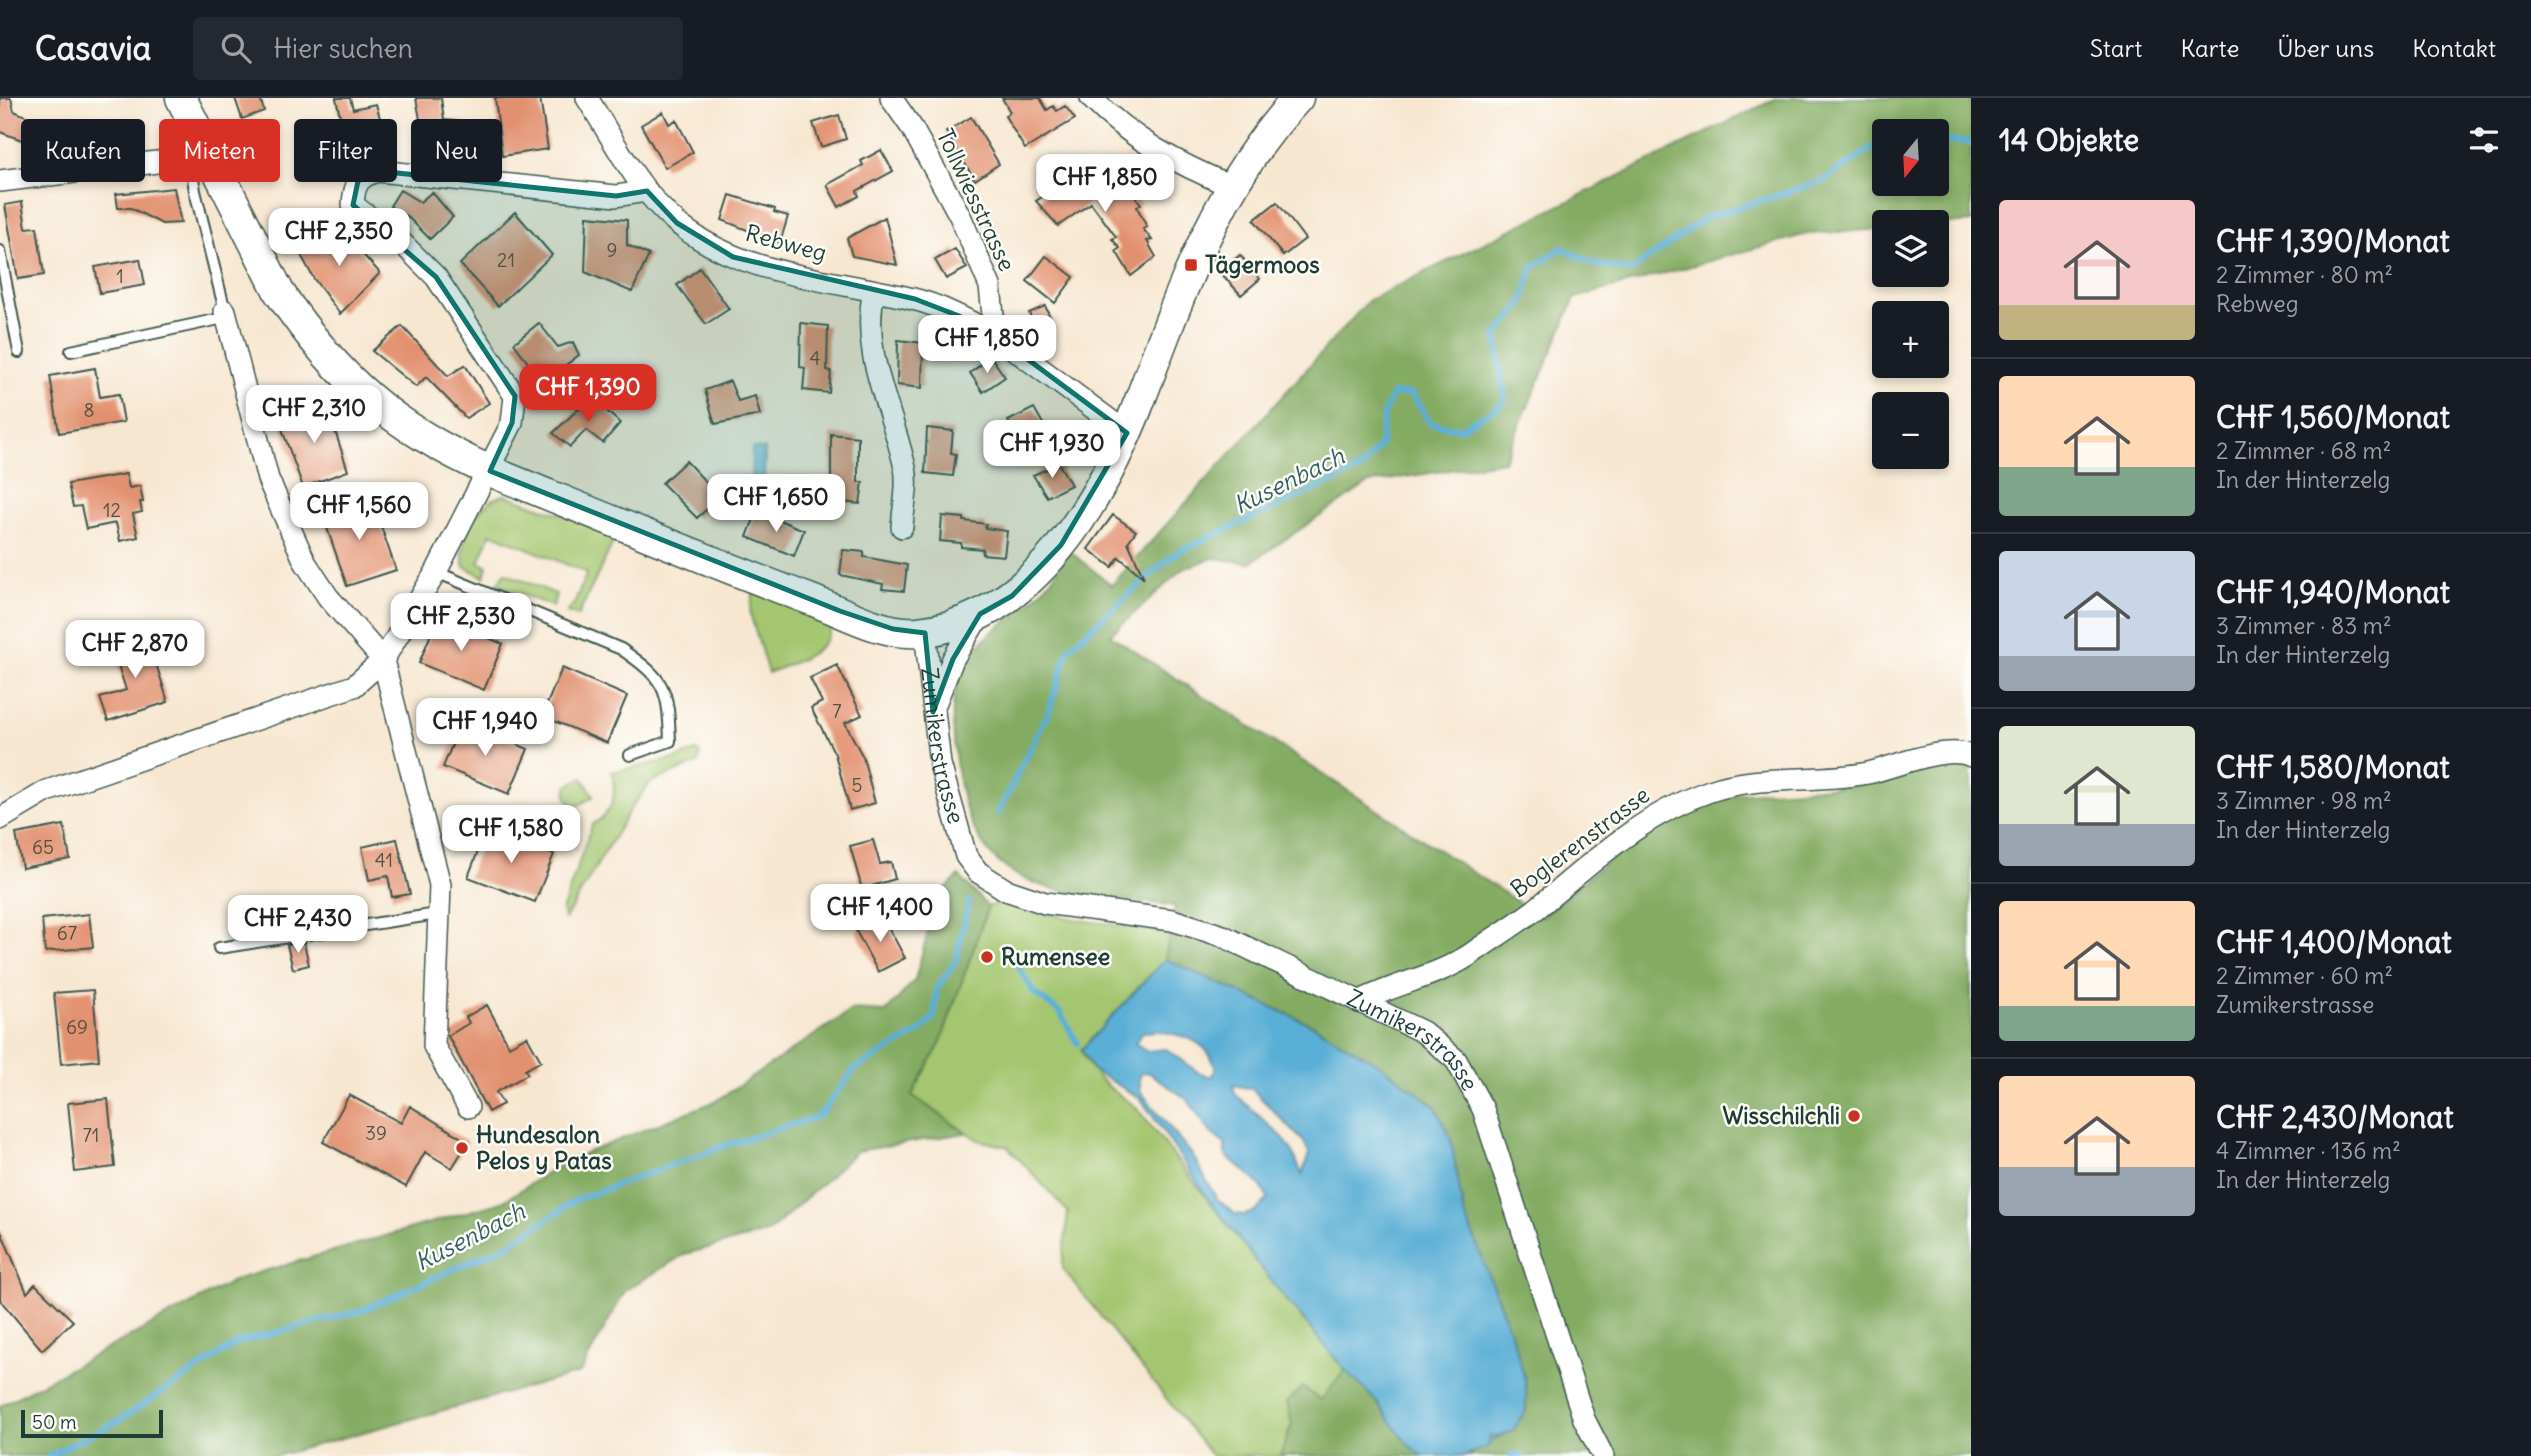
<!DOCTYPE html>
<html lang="de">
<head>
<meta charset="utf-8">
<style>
  :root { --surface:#171b24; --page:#242831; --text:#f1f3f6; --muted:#9ea1a6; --line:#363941; --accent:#d93025 }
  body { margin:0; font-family:Delius,sans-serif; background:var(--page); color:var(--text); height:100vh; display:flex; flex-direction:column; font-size:26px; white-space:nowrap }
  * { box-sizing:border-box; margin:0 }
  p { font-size:23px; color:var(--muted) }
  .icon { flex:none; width:38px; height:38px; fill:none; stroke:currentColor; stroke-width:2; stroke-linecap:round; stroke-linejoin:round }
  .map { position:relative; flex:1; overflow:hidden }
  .details { display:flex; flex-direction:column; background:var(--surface); width:560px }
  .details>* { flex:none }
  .guide { position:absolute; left:21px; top:21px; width:665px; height:63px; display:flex; gap:14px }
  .needle { width:46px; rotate:198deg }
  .fabs { position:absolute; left:1872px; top:21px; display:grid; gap:14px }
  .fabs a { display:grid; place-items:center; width:77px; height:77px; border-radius:7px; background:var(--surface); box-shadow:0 4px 10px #0003; font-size:35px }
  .scale { position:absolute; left:21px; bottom:18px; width:142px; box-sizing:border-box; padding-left:7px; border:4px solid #1f3d34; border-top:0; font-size:19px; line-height:24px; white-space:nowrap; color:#1f3d34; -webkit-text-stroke:5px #fdfcf7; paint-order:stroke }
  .price { position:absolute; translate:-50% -60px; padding:0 16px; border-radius:14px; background:#fff; color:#222; font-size:23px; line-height:46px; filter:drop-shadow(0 2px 4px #0008) }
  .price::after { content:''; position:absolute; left:50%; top:42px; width:21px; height:16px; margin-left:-10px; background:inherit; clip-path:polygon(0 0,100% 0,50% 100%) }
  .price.active { background:var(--accent); color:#fff }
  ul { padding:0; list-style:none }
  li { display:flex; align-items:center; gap:21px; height:175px; padding:0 28px }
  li+li { border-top:2px solid var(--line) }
  li span { display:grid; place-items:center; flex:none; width:196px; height:140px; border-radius:7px; color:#555 }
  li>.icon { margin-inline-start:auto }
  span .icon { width:84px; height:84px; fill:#fffc; stroke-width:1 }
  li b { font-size:30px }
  h2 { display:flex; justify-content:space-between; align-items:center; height:84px; padding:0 28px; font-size:30px }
  .tag { padding:0 24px; border-radius:7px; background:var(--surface); box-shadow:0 4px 10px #0003; font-size:24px; line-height:63px }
  .tag.active { background:var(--accent); color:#fff }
  header { display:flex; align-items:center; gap:42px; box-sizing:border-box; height:98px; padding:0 35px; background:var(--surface); border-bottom:2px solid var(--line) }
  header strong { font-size:33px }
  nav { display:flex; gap:38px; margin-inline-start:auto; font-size:24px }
  .search { width:490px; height:63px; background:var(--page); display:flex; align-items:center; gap:18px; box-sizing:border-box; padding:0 24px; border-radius:7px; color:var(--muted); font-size:26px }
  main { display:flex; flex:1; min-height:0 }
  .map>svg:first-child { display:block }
  .green { fill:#a4c66f; stroke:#628252; stroke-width:2 }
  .forest { fill:#83ab62; stroke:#51744b; stroke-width:2; fill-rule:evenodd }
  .water { fill:#5aafd6; stroke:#3c7685; stroke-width:2; fill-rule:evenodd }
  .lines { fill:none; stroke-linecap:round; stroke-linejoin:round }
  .stream { stroke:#5aafd6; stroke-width:6 }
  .building { fill:#e2916f }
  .service-casing { stroke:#3f564c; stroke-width:14 }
  .minor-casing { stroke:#3f564c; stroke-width:24 }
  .secondary-casing { stroke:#3f564c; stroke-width:33 }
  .service { stroke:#fff; stroke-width:10 }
  .minor { stroke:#fff; stroke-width:21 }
  .secondary { stroke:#fff; stroke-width:30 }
  .marked { fill:#0f766e; fill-opacity:0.2; stroke:#0f766e; stroke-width:5; stroke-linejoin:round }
  .poi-dot { fill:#c8321e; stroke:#fdfcf7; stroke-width:2.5 }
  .labels { text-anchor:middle; stroke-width:5; stroke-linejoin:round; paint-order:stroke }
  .number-label { font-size:19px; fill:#505243 }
  .street-label { font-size:23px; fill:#1f3d34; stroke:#fdfcf7 }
  .poi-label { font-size:23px; font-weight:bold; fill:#1f3d34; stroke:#fdfcf7; text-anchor:start }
  .water-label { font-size:24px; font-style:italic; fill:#315f65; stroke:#fdfcf7 }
</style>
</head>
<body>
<header>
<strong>Casavia</strong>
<div class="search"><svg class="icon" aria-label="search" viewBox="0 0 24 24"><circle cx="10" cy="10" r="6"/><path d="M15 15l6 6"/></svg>Hier suchen</div>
<nav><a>Start</a><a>Karte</a><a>Über uns</a><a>Kontakt</a></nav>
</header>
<main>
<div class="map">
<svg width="1971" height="1358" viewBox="0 0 1971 1358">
  <rect width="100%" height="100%" fill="#fdfcf7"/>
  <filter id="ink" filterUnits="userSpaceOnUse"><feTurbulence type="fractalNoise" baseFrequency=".0143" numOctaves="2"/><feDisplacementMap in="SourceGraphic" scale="14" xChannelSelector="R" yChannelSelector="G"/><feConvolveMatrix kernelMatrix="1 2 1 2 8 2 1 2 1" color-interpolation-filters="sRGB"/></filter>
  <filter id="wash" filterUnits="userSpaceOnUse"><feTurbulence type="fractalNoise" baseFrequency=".00686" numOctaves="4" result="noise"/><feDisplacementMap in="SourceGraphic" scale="28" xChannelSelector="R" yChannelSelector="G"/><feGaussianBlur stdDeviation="1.57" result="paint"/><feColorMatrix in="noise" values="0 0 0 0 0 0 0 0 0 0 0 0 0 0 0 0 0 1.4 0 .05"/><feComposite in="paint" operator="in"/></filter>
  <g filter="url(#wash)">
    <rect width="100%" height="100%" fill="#f7e7d1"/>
    <path class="green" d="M505,397L617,436L578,518L567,514L575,504L587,475L491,435L479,464L487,468L484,479L465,469C455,446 478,401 505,397Z
      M505,475L556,496L553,509L497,486Z
      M754,491L831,528C827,556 790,566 768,575L750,515Z
      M696,653L700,656L698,665L651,684L631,710L565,821L562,813L592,727C614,714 617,698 612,674L675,661Z
      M582,679L594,698L579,707L571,706L566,698L567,688Z
      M998,805L1080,822L1172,835L1165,861L1081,952C1091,977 1112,993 1135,1008L1276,1189L1345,1272L1375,1302L1408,1347L1423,1358H1212L1062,1170L1068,1114L1008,1049L978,1042L911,997L940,946L988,809Z"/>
    <path class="forest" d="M1777,0H1971V124L1937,127V124H1885V131L1807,136L1575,200L1504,363L1369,385L1250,465L1213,460L1183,471L1110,537L1541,819C1591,779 1655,713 1720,699C1768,689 1819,694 1868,684C1897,678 1942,656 1971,669V1358H1464L1488,1348L1489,1343L1513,1333L1526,1286L1516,1249L1463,1111L1451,1042L1436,1009L1382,968L1314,928L1165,861L1175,808C1061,792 973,805 956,664C953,632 948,600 963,570C978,539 1010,522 1034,500C1048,488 1060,469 1069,453L1112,487L1369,202ZM1885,33H1937V86H1885Z
      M959,778L988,809L940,946L912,997L966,1035L857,1053L769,1134L685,1156L625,1193L580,1275L276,1358H0V1308L237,1181L502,1104L566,1063L716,1003L852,912L886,914L915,882L937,800Z
      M1345,1272L1375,1302L1408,1347L1423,1358H1280L1292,1326L1287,1305L1302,1289L1321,1302Z"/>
    <path class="water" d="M752,350L765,351L764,383L751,382Z
      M1165,861L1314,928L1382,968L1436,1009L1451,1042L1463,1111L1516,1249L1526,1286V1312L1513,1333L1495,1340L1490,1338L1489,1348L1464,1358H1423L1408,1347L1375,1302L1345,1272L1276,1189L1206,1097L1141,1001L1093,972L1081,952ZM1158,933C1185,938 1208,942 1216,971L1211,979L1198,974L1166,951L1147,953L1135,945L1143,934ZM1148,974L1188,1002L1211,1035L1225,1046V1056C1238,1071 1261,1081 1268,1101L1256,1113L1244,1117L1235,1116L1217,1101L1193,1058L1140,993V976ZM1233,987L1252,991L1304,1044L1309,1055L1302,1077L1293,1054L1283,1040L1235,996Z"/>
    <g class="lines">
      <path class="stream" d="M1937,43L1971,44
        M998,715L1048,616L1069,550L1165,464L1178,454L1362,370L1381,346L1384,314L1393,296H1412L1430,325L1460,331C1475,319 1493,316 1505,302L1496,238L1522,206L1533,169L1562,150L1595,166L1631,173L1705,120L1823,83L1885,42
        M1014,861L1034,895L1060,914L1077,945
        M49,1358L118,1323L239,1244L360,1213L508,1147L576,1102L721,1049L819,1018L855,971L918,935L934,919L937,890L956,863L969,803
        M1511,1358H1521"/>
    </g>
    <g id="blocks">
      <path class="building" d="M0,0H11L14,13L37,23L30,45L0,34Z
        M235,0H260L264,13L242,21Z
        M336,0H350L353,11L376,6L385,38L357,44L355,37L349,38L347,31L343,32Z
        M416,0H441L444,22L465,24L462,57L422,54L423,37Z
        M495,0H540L548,51L502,58Z
        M1002,0H1040L1047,12L1053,8L1057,13L1065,8L1075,21L1025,51L1005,18L1010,14Z
        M663,14L669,26L676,22L693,54L665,70L641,27Z
        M839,17L846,41L821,49L813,25Z
        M971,19L999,66L975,82L946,34Z
        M881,52L893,73L857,93L859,98L839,109L827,87L863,67L861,63Z
        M1095,75L1106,82L1112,78L1120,87L1123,82L1141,106L1137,109L1147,129L1143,131L1152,142L1147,143L1156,159L1131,178L1116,153L1120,150L1112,141L1116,139L1091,105L1058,128L1036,103L1077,76L1083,84Z
        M174,90L181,125L162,126L131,110H118L116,96Z
        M400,92L420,104L432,94L453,119L430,141L408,119L390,108Z
        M730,97L775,111L774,114L788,118L780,145L722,122Z
        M22,104L26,130L37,129L44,177L18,181L5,107Z
        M1277,104L1305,141L1283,158L1254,122Z
        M515,114L552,157L498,208L460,166Z
        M587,118L627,122V147L649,157L632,194L585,174Z
        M885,119L897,167L852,158L847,140Z
        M335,126L380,175L340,216L314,181L301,157Z
        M955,151L967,170L946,181L935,162Z
        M1240,157L1260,181L1241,197L1220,174Z
        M1046,158L1074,179L1055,205L1027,183Z
        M140,161L145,187L100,195L95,169Z
        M700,170L729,211L706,226L677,187Z
        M1045,208L1053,225L1037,233L1029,215Z
        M539,225L558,249L573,244L579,257L542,285L514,245Z
        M801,225L828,228L827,272L831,273L829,295L803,292L805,270L800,269Z
        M402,228L448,278L465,267L489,305L466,320L426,279L416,289L372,253Z
        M898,242L923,245L922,290L897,287Z
        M991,259L1005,279L983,294L970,275Z
        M95,270L100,299L119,296L124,324L59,335L50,278Z
        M730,283L738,303L755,298L760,317L715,326L705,292Z
        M591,299L620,325L603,345L586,332L570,349L553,335Z
        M326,305L348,373L303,389L279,323Z
        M1034,310L1046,331L1021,344L1008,323Z
        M927,330L953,333L951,355L956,356L953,378L925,375Z
        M831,336L858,339V384H863L860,406L833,403L835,381H831Z
        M686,363L720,399L697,420L662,385Z
        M1059,366L1071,387L1047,399L1033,377Z
        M126,376L129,390L140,388L143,404H140L142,414L133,416L138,439L120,443L116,425L86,431L81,408L73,409L68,386Z
        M371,399L396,472L347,488L323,418Z
        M757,413L804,432L794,458L747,439Z
        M1113,417L1136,433L1128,444L1144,480L1119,459L1112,469L1088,451Z
        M942,418L964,420V423L986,426L985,430L1007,433L1004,458L982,456L983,451L961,449V445L940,443Z
        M843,452L864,454V459L907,467L904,493L882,491L883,486L840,477Z
        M438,519L503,546L484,592L419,565Z
        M147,537L168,604L108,623L100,600L126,592L112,548Z
        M837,567L862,617L845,625L863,659L875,705L850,712L835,656L811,610L822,604L810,580Z
        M562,570L627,598L607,645L542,618Z
        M462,623L528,651L509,696L443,669Z
        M64,727L70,761L22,770L16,736Z
        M487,730L554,756L535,804L468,779Z
        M397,741L410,796L392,799L388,778L369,782L362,749Z
        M873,742L880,766L891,764L895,781L862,791L850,748Z
        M89,816L93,849L45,854L42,821Z
        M883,819L905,860L878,874L856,833Z
        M304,845L309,867L293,871L287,847Z
        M93,892L99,962L61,966L54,895Z
        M487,907L509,948L527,938L541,963L525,972L528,976L496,994L503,1006L488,1014L448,938L469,925L466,919Z
        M349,997L401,1025L410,1008L468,1044L452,1070L425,1054L406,1089L323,1044Z
        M108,1001L115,1069L75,1074L68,1005Z
        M0,1131L27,1195L35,1186L73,1223L42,1252L0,1202Z"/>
    </g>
  </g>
  <g filter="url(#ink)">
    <use href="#blocks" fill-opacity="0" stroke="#3f564c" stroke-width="2"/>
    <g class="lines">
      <g class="service-casing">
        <path id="service" d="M190,60L195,93L225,213
          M0,153L19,254
          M71,253L224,220
          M436,474L621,551C666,582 668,590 670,643L630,657
          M219,850L437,816"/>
      </g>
      <g class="minor-casing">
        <g id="minor">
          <path d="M587,0C614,42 638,93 677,125C744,179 833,181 913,201C942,208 969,223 995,237"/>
          <path d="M891,0L912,30L960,118L990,188L995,237L1127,335"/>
          <path d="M1091,0C1131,41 1178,66 1231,88"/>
          <path d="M0,83L190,60L206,53"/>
          <path d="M874,193C860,256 892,309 905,370C909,387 903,411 902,429"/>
          <path d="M225,213L268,381L305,464L328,499L383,562L440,787L434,948L468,1009"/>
          <path id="s1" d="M925,533L940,666L966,758L978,774L1006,792L1045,805L1172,822L1223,838L1423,934L1456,962L1483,1011L1584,1321L1603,1358"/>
          <path d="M935,606L953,561L980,516"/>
          <path d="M0,721L47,693L354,588L383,562L436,474L512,325L515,298L436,179L397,140L353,107C354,87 358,78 378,73L616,98L647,93"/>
          <path d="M1359,904C1395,885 1437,879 1471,856C1492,841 1515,827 1536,811C1591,766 1642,716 1710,693C1758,676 1818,685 1868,675C1895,669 1946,646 1971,658"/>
        </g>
      </g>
      <g class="secondary-casing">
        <path id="secondary" d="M181,0L279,194C338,282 394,330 490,373C598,417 705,462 814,503C845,515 884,537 918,534C1033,524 1103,399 1140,302C1181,194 1217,86 1298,0"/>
      </g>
      <use href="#service" class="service"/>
      <use href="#minor" class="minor"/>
      <use href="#secondary" class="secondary"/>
    </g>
  </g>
  <path class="marked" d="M378,73L616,98L647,93L677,125L733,159L915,201L959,218L995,237L1127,335L1061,447L1012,498L980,516L953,561L933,614L925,535L893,531L840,513L490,373L512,325L515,298L436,179L353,107L358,83Z"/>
  <g class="poi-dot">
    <rect x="1184" y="160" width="14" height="14" rx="3.5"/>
    <circle cx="987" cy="859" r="7"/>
    <circle cx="1854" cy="1018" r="7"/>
    <circle cx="462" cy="1050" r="7"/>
  </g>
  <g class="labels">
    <g class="number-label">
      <text x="612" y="159">9</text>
      <text x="506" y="169">21</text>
      <text x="120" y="185">1</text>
      <text x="815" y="267">4</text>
      <text x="89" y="319">8</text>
      <text x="112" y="419">12</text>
      <text x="837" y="620">7</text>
      <text x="857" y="694">5</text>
      <text x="43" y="756">65</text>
      <text x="384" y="769">41</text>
      <text x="67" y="842">67</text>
      <text x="77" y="936">69</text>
      <text x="376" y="1042">39</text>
      <text x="91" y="1044">71</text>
    </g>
    <g class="street-label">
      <text transform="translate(976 102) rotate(65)" y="8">Tollwiesstrasse</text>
      <text transform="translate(786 145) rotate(15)" y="8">Rebweg</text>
      <text dy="8" stroke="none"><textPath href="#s1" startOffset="116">Zumikerstrasse</textPath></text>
      <text transform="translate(1580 744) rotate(-37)" y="8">Boglerenstrasse</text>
      <text dy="8" stroke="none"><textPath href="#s1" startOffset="724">Zumikerstrasse</textPath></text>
    </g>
    <g class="poi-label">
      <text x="1205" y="175">Tägermoos</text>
      <text x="1001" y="867">Rumensee</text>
      <text x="1840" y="1026" text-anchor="end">Wisschilchli</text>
      <text x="476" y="1045">Hundesalon<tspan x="476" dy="26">Pelos y Patas</tspan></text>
    </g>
    <g class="water-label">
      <text transform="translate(1289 383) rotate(-26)" y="8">Kusenbach</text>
      <text transform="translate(470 1139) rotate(-27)" y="8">Kusenbach</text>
    </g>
  </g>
</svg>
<div class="fabs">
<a><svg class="needle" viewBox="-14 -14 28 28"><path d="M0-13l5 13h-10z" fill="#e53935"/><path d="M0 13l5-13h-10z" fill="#9ea1a6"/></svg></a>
<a><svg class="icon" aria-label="layers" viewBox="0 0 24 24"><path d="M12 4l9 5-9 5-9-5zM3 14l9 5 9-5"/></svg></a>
<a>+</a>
<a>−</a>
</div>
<div class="scale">50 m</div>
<b class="price" style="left:1105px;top:116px">CHF 1,850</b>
<b class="price" style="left:339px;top:170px">CHF 2,350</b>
<b class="price" style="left:987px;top:277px">CHF 1,850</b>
<b class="price active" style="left:588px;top:326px">CHF 1,390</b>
<b class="price" style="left:314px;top:347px">CHF 2,310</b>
<b class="price" style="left:1052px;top:382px">CHF 1,930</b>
<b class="price" style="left:776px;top:436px">CHF 1,650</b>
<b class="price" style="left:359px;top:444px">CHF 1,560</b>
<b class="price" style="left:461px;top:555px">CHF 2,530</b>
<b class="price" style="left:135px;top:582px">CHF 2,870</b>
<b class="price" style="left:485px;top:660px">CHF 1,940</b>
<b class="price" style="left:511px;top:767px">CHF 1,580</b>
<b class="price" style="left:880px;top:846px">CHF 1,400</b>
<b class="price" style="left:298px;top:857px">CHF 2,430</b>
<div class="guide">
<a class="tag">Kaufen</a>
<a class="tag active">Mieten</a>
<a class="tag">Filter</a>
<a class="tag">Neu</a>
</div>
</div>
<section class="details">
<h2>14 Objekte<svg class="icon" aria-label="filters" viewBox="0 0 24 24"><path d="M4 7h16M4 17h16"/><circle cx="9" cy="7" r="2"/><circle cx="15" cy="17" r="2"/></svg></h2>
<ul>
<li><span style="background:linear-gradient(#f6c9c9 75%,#c2b280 0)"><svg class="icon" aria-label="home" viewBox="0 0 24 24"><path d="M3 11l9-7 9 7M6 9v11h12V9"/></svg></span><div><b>CHF 1,390/Monat</b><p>2 Zimmer · 80 m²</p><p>Rebweg</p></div></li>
<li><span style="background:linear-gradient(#ffd9b3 65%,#7fa58c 0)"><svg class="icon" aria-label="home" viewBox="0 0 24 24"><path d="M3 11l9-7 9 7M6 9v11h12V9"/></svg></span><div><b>CHF 1,560/Monat</b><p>2 Zimmer · 68 m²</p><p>In der Hinterzelg</p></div></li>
<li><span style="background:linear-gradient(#c9d6e8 75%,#9aa5b1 0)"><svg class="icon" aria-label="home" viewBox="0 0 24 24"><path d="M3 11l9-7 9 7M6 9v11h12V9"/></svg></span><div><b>CHF 1,940/Monat</b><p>3 Zimmer · 83 m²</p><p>In der Hinterzelg</p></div></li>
<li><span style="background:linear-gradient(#dfe7d0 70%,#9aa5b1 0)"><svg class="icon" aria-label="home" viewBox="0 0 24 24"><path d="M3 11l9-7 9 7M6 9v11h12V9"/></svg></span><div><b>CHF 1,580/Monat</b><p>3 Zimmer · 98 m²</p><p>In der Hinterzelg</p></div></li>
<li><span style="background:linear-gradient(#ffd9b3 75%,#7fa58c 0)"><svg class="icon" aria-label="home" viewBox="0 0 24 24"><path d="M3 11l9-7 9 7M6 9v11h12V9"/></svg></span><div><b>CHF 1,400/Monat</b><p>2 Zimmer · 60 m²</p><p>Zumikerstrasse</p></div></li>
<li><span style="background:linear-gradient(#ffd9b3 65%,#9aa5b1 0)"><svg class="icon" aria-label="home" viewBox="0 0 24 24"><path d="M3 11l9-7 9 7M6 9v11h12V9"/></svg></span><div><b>CHF 2,430/Monat</b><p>4 Zimmer · 136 m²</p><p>In der Hinterzelg</p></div></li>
</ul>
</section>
</main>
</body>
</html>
